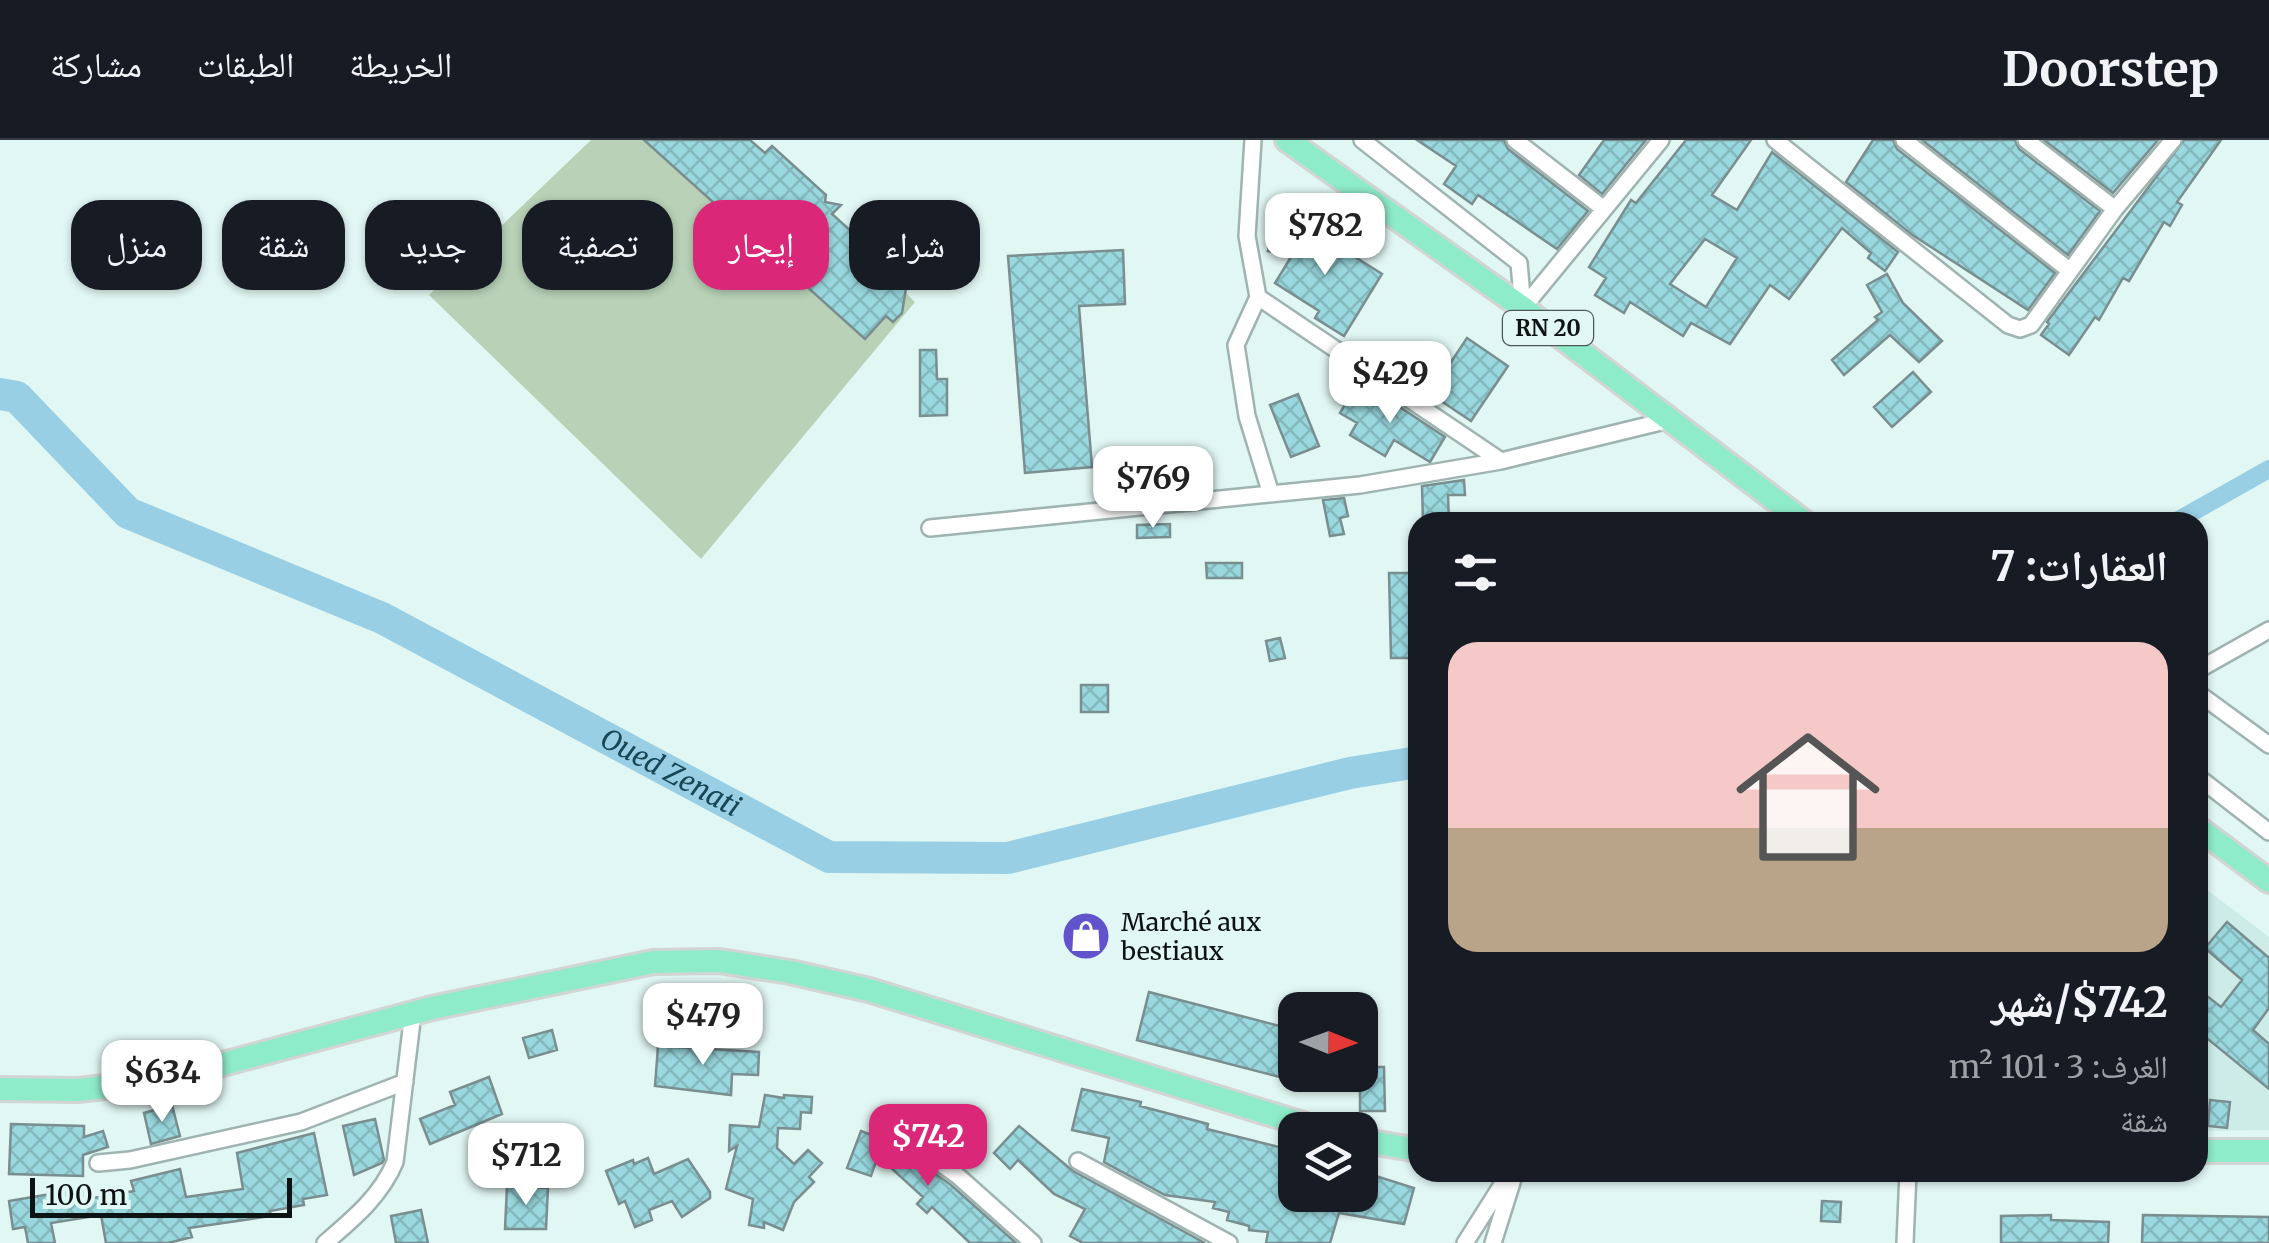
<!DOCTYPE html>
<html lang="ar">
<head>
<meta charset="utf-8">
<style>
  :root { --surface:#171b24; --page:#20242c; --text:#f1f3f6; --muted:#9ea1a6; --line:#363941; --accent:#db2777 }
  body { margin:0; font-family:Merriweather,"Noto Naskh Arabic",serif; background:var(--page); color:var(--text); direction:rtl; height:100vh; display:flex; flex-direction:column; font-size:38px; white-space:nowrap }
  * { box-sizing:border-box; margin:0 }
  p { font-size:32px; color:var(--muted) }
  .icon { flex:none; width:55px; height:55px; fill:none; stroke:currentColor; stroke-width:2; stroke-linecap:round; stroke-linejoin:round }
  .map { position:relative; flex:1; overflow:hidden; direction:ltr }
  .panel { position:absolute; left:1408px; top:372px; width:800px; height:670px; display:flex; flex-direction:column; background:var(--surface); border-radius:30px; box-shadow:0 2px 8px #0004; direction:rtl }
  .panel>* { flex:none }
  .hud { position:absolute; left:30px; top:60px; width:950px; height:90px; direction:rtl; display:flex; gap:20px }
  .needle { width:65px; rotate:91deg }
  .buttons { position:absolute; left:1278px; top:852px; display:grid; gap:20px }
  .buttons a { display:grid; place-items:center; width:100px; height:100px; border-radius:20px; background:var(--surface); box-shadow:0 2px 8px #0004; font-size:50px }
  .scale { position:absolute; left:30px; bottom:25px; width:262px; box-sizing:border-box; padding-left:10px; border:5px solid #0c1312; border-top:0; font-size:28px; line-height:35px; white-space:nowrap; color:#0c1312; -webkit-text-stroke:8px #e1f7f3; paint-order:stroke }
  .price { position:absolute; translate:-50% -85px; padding:0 22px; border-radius:20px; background:#fff; color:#222; font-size:32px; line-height:65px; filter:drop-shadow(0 2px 5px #0008) }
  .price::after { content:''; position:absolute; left:50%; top:60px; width:30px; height:22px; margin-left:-15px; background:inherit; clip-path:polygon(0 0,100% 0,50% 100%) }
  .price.current { background:var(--accent); color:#fff }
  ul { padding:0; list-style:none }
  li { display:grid; align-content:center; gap:20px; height:530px; padding:0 40px }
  li span { display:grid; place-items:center; height:310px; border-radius:30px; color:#555 }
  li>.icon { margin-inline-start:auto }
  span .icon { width:180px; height:180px; fill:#fffc; stroke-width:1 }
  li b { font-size:42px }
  h2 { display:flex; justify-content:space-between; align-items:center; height:120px; padding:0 40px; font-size:42px }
  .pill { padding:0 35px; border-radius:30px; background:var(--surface); box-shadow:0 2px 8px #0004; font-size:35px; line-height:90px }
  .pill.current { background:var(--accent); color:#fff }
  header { display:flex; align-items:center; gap:60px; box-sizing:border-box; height:140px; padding:0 50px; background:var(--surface); border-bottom:2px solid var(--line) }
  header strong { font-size:48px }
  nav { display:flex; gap:55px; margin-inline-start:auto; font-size:35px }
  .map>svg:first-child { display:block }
  .built { fill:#cdece7 }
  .pitch { fill:#b8d1b7 }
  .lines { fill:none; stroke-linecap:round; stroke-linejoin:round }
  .canal { stroke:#99cfe4; stroke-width:18 }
  .river { stroke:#99cfe4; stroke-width:32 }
  .building { fill:url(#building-cross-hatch); stroke:#7a8e90; stroke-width:2.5; fill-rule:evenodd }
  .minor-casing { stroke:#9fb4b0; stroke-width:20 }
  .primary-casing { stroke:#d3d5d4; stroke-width:28 }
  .minor { stroke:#fff; stroke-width:15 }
  .primary { stroke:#8fecca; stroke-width:22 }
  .labels { text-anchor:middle; stroke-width:8; stroke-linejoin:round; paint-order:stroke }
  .shield { fill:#e1f7f3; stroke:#4c5756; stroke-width:2.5 }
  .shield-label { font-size:22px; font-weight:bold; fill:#0c1312 }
  .poi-label { font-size:25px; fill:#0c1312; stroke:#e1f7f3; text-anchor:start }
  .water-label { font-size:28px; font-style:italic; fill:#174655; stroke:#e1f7f3 }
</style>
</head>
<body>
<header>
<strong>Doorstep</strong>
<nav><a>الخريطة</a><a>الطبقات</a><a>مشاركة</a></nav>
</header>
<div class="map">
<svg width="2269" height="1103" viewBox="0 0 2269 1103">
  <defs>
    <pattern id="building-cross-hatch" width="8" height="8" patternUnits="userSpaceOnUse" patternTransform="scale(2.5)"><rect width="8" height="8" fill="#99d8de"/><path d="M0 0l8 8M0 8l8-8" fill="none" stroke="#83b8bd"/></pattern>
  </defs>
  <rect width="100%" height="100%" fill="#e1f7f3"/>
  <path class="built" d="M2198,743L2269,797V990L2198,991Z"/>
  <path class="pitch" d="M591,0H750L915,162L701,419L429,155Z"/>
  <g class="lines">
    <path class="canal" d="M2175,382L2269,329"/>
    <path class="river" id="s1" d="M0,254L17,257L128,373L382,478L829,717L1008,718L1350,633L1418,622"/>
  </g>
  <path class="building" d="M644,0H750L765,13L772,6L826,55L825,62L841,65L832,74L907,142L902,173L893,182L886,176L865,199Z
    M1417,0H1504L1508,9L1588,71L1557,109L1478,55L1472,64L1444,44L1456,26Z
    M1604,0H1646L1602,54L1579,35Z
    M1686,0H1751L1712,55L1737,70L1772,12L1898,112L1885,131L1868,118L1871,113L1842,88L1789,159L1770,145L1730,204L1691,183L1683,196L1630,162L1624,173L1595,155L1606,138L1589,127L1631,60L1636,63ZM1705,99L1737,118L1706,167L1670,144Z
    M1873,0H1893L1897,9L2055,133L2028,170L1911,94L1846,42Z
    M1922,0H2015L2019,9L2100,71L2068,115Z
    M2044,0H2158L2113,53Z
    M2184,0H2221L2177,62L2182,65L2170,86L2164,82L2129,141L2123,138L2099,180L2095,177L2069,215L2041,195L2049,184L2047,182Z
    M1309,88L1382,134L1344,196L1315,178L1319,171L1275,143L1291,117L1268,111L1271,95L1301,102Z
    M1123,110L1125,164L1079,166L1092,327L1025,333L1008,116Z
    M1887,134L1903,163L1942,201L1919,222L1890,195L1844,235L1832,220L1878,180L1875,177L1882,172L1867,145Z
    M1467,198L1508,226L1471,281L1441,261L1448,251L1437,243Z
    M920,210H936L937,239H947V275L920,276Z
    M1913,232L1931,252L1892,287L1874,267Z
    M1354,249L1373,260L1377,252L1445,297L1430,322L1394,300L1385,316L1350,295L1357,283L1340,273Z
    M1298,254L1319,306L1291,317L1270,265Z
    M1464,340L1465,355H1448L1449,382H1423L1422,346Z
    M1344,358L1348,376L1340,378L1344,394L1330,396L1323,360Z
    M1170,384V397L1137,398V385Z
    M1206,423H1242V438H1207Z
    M1389,433H1418V518H1391Z
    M1280,498L1285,518L1270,521L1266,501Z
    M1081,545H1108V572H1081Z
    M2227,782L2269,818V868L2253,890L2269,904V949L2198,891V849L2221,867L2242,840L2205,808Z
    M1149,852L1295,890V924L1291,940L1137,900Z
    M552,890L557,910L529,918L523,898Z
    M658,906L759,912L758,935L732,934L731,955L655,946Z
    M1360,927H1384L1385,971H1360Z
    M489,937L502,974L430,1004L420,979L455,965L450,952Z
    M1082,949L1141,962L1140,966L1208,984L1207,989L1295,1011V1055H1360V1031L1414,1048L1404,1084L1339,1073L1330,1103H1266L1268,1092L1249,1090V1086L1227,1080L1229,1072L1213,1068L1215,1062L1165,1055L1104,1022L1109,998L1072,990Z
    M765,955L784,958V955L812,957L811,973L801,972L800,989L778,988L777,1008L794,1024L808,1010L822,1023L809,1037L814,1042L794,1062L783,1090L764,1082V1088L749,1085L753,1059L726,1049L737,1006L729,1011L730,985L759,987Z
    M2210,960L2230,962L2227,988L2208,986Z
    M172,965L180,996L151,1004L144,973Z
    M375,979L384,1020L382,1023L354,1035L343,986Z
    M11,984L84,986V997L103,991L108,1007L83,1015V1036L9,1034Z
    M1019,986L1073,1031L1205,1103H1083L1070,1096L1085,1069L1054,1054L1018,1020L1010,1029L994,1013Z
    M861,991L895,1004L898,1001L902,1010L951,1045L1016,1103H970L932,1067L927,1073L917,1064L923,1057L878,1016L871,1036L847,1028Z
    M314,993L327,1055L303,1059L304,1065L270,1071L271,1076L189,1088L192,1097L168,1103H106L101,1075L51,1083L55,1103H28L25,1087L13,1089L9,1061L86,1048L87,1059L134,1051L131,1041L180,1029L186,1057L243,1049L237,1013Z
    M648,1018L654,1034L688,1019L710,1052V1058L682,1077L672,1061L649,1070L652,1080L635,1087L625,1061L619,1064L606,1031L633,1020L634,1024Z
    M507,1046L548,1048L546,1089H505Z
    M1822,1061L1841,1062L1840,1082L1821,1081Z
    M421,1070L428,1103H396L391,1076Z
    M2051,1075V1080L2109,1082L2108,1103H2001V1076Z
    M2143,1075L2269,1077V1103H2142Z"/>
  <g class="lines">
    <g class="minor-casing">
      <path id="minor" d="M1253,0L1247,96L1258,157L1501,321
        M1362,0L1519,123L1523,168
        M1515,0L1604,69
        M1775,0L2008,185L2020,189L2031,185L2115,69L2173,0
        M1904,0L2069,130
        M2026,0L2115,69
        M1258,157L1236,205L1247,276L1271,354
        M1523,168L1661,0
        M930,388L1360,345L1501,321L1669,280
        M2198,530L2269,490
        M2198,553L2269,605
        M2198,637L2269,692
        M909,1001L958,1036L1033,1103
        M1078,1021L1229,1103
        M98,1023L130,1020L301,982L405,942
        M325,1103C353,1079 381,1056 395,1022L413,873
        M1465,1103L1510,1032
        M1493,1103L1514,1036
        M1905,1103L1908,1032"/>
    </g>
    <g class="primary-casing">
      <path id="primary" d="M1287,0L1523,168L1804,382
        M2198,688L2269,741
        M0,949L78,950L142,943L193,932L432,868L653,822L719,821L790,832L869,850L1322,990
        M1360,1000L1418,1010
        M2198,1011H2269"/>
    </g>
    <use href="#minor" class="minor"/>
    <use href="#primary" class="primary"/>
  </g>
  <defs>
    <g id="shop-disc" transform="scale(2.5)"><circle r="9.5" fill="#6053cc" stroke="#e1f7f3"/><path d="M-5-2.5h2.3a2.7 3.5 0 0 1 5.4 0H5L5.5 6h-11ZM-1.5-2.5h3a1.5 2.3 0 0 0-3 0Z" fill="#fff"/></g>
  </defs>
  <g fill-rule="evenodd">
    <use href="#shop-disc" x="1086" y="796"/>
  </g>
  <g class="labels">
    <rect class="shield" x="1503" y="171" width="90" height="34" rx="8"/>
    <g class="shield-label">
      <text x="1548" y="196">RN 20</text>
    </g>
    <g class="poi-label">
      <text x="1121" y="791">Marché aux<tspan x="1121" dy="29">bestiaux</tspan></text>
    </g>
    <g class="water-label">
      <text dy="10" stroke="none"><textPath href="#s1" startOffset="780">Oued Zenati</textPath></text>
    </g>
  </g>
</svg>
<div class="buttons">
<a><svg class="needle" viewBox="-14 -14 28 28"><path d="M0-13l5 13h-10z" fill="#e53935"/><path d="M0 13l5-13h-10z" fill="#9ea1a6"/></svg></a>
<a><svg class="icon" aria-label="layers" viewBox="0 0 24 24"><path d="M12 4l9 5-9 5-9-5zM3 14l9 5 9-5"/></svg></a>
</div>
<div class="scale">100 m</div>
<b class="price" style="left:1325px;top:138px">$782</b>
<b class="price" style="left:1390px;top:286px">$429</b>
<b class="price" style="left:1153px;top:391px">$769</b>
<b class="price" style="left:703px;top:928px">$479</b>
<b class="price" style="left:162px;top:985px">$634</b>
<b class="price current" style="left:928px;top:1049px">$742</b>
<b class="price" style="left:526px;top:1068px">$712</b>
<div class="hud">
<a class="pill">شراء</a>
<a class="pill current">إيجار</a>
<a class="pill">تصفية</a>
<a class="pill">جديد</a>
<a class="pill">شقة</a>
<a class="pill">منزل</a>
</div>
<section class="panel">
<h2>العقارات: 7<svg class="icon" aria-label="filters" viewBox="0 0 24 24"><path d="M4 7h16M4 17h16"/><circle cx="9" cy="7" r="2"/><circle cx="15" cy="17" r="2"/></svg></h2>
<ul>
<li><span style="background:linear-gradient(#f6c9c9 60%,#b9a48a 0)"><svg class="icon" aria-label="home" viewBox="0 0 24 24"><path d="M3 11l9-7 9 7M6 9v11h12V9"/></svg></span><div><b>$742/شهر</b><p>الغرف: 3 · 101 m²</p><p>شقة</p></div></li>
</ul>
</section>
</div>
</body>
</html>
